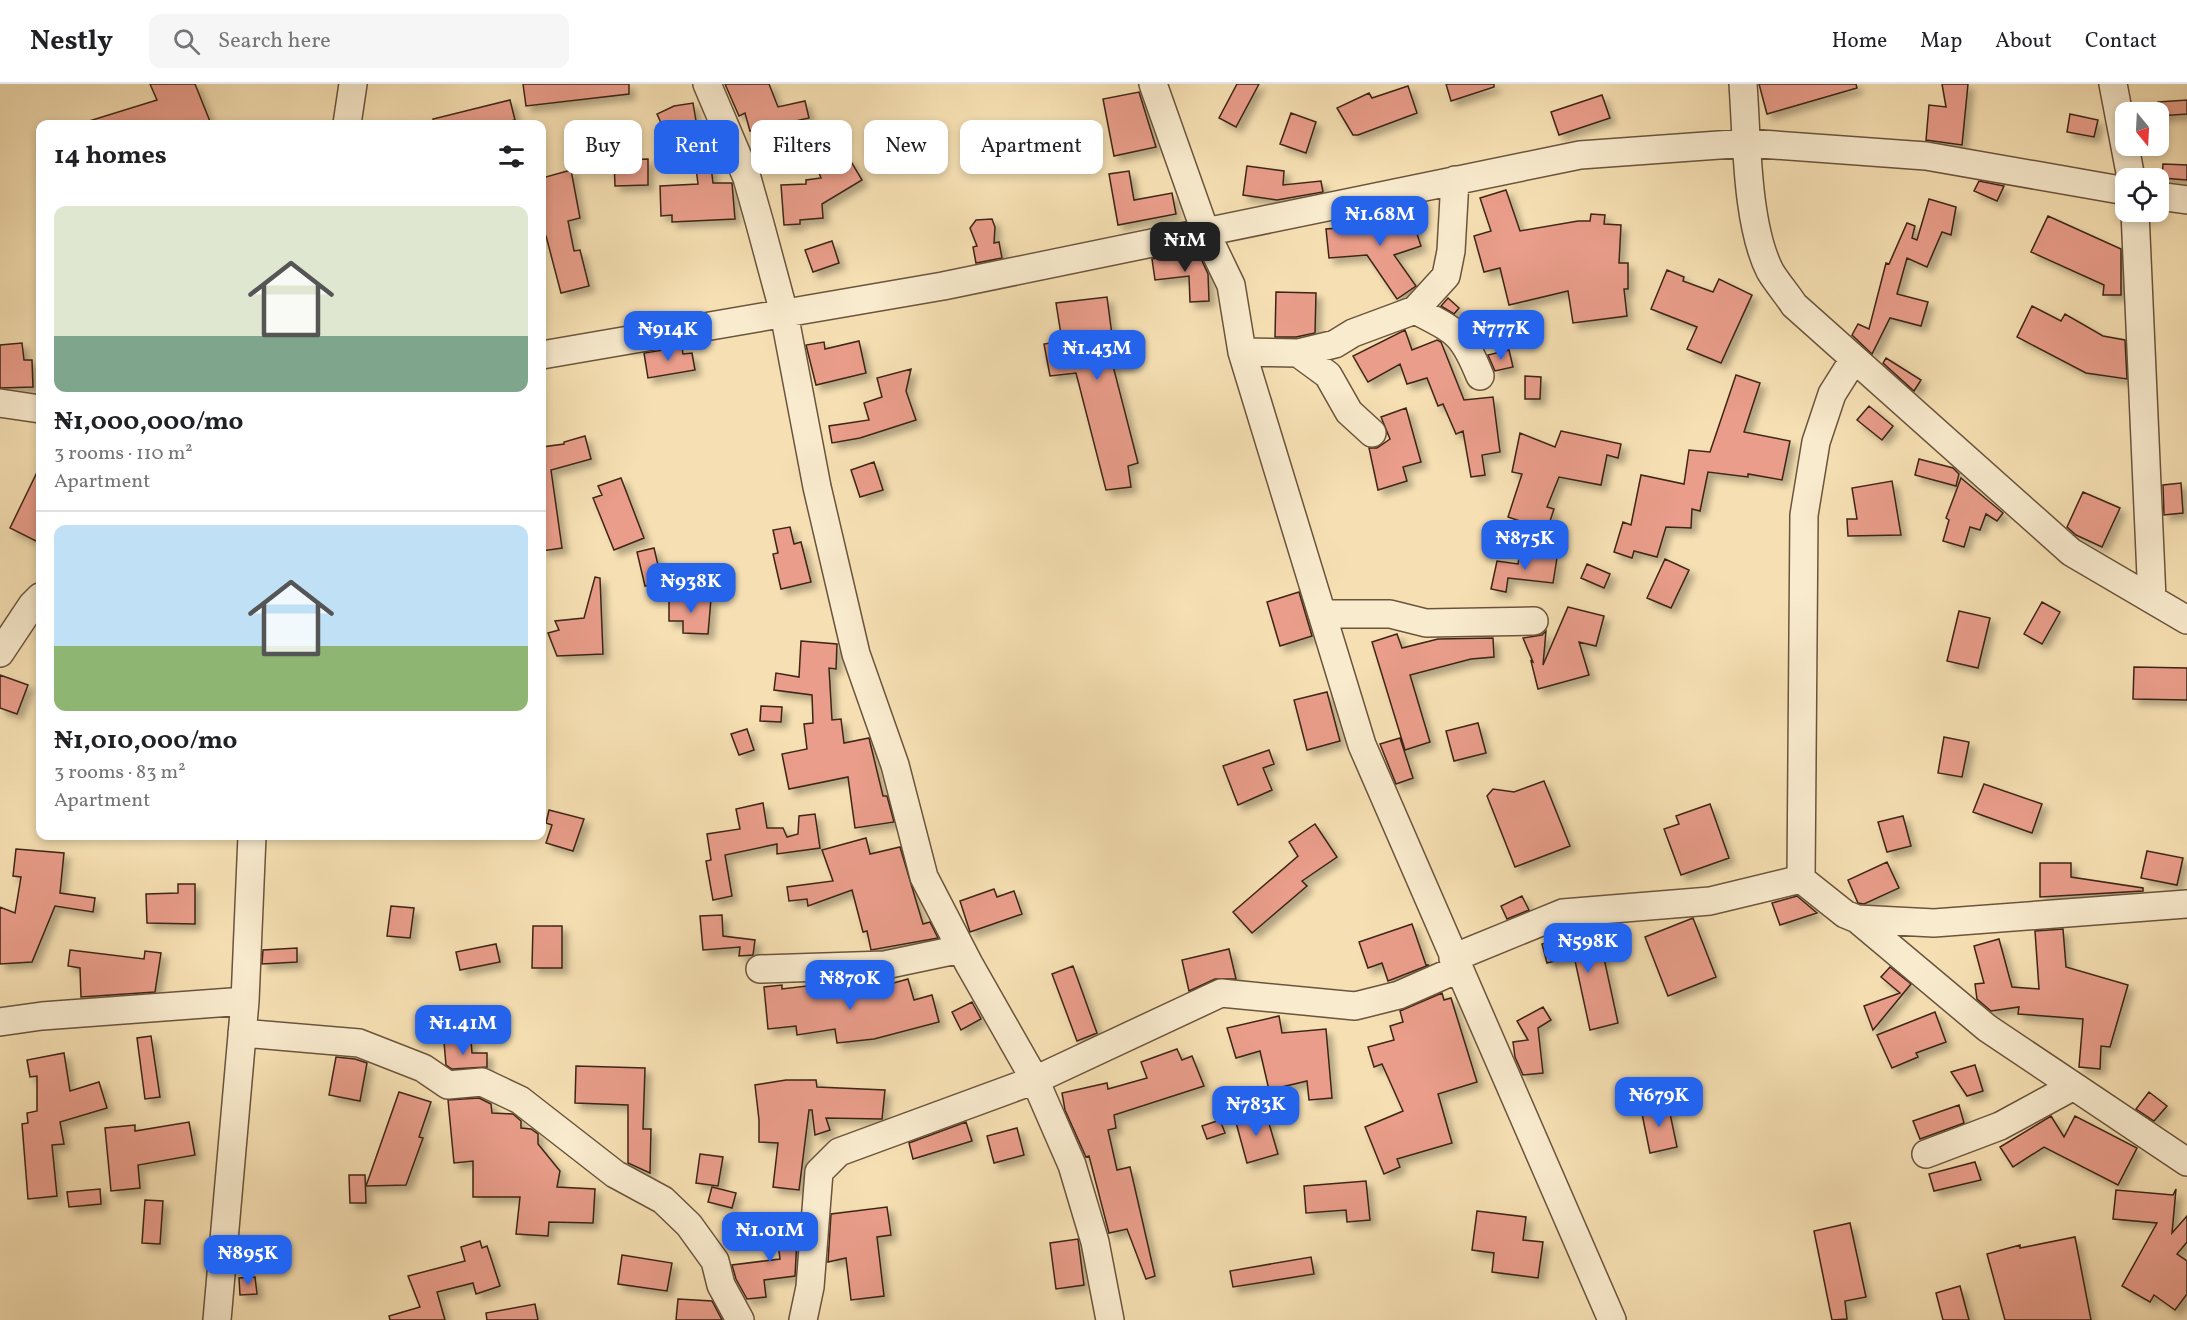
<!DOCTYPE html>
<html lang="en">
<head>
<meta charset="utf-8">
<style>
  :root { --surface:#fff; --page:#f6f6f6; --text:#202124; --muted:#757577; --line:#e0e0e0; --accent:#2563eb }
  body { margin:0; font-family:Vollkorn,serif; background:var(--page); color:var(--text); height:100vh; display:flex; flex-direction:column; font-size:22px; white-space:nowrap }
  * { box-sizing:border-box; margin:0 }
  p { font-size:20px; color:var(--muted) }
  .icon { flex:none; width:33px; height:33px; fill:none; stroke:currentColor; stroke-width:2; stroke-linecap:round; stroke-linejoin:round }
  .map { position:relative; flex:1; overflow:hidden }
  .drawer { position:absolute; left:36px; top:36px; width:510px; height:720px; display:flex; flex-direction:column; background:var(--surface); border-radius:12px; box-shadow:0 3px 9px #0003 }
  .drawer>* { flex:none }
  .hud { position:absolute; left:564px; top:36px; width:570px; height:54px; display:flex; gap:12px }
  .needle { width:39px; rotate:162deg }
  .fabs { position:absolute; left:2115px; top:18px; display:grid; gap:12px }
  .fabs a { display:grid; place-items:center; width:54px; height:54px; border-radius:12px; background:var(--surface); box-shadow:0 3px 9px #0003; font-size:30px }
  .price { position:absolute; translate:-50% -51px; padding:0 14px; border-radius:12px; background:var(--accent); color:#fff; font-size:20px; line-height:39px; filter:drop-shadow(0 2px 3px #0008) }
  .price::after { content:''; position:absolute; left:50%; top:36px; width:18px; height:14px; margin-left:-9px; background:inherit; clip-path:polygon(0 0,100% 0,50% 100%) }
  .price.selected { background:#222; color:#fff }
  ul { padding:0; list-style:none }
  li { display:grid; align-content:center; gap:12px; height:318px; padding:0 18px }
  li+li { border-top:2px solid var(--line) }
  li span { display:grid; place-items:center; height:186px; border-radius:12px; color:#555 }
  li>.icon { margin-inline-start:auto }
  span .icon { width:108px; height:108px; fill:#fffc; stroke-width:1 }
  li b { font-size:26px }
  h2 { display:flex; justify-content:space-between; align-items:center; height:72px; padding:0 18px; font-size:26px }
  .pill { padding:0 21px; border-radius:12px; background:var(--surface); box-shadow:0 3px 9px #0003; font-size:21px; line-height:54px }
  .pill.selected { background:var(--accent); color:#fff }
  header { display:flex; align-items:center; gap:36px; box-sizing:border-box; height:84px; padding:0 30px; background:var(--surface); border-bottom:2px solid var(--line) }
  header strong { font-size:28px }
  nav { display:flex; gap:33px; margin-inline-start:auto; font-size:21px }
  .search { width:420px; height:54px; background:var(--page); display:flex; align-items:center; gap:15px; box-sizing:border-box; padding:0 21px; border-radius:12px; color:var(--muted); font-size:22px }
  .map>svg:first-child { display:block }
  .building { fill:#e99d8a; stroke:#3d2616; stroke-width:1.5; filter:url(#shadow) }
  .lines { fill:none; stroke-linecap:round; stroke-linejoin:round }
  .minor-casing { stroke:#6b543d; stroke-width:30 }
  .minor { stroke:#f9ebce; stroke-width:27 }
</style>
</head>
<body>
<header>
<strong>Nestly</strong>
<div class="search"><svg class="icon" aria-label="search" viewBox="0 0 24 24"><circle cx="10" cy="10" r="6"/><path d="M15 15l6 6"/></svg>Search here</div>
<nav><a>Home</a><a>Map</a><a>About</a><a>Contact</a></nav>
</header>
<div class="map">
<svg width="2187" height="1236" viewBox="0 0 2187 1236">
  <defs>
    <filter id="shadow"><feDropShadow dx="5.5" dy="5.5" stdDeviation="3" flood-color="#0004"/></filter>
  </defs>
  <rect width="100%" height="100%" fill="#f6e0b3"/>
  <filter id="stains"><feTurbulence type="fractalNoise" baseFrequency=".00333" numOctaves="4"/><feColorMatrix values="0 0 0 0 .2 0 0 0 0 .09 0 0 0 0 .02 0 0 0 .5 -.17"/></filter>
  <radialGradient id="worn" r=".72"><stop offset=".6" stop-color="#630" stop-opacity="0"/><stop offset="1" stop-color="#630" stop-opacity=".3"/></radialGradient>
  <path class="building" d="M150,0H195L211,40H89V37L157,16Z
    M523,0H629V10L526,22Z
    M725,0H769L778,23L805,17L809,34L750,47L745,29L739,32Z
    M1237,0H1259L1236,43L1219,34Z
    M1446,0H1494V3L1451,17Z
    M1759,0H1856L1857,4L1767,30Z
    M1942,0H1968L1962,61L1926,56L1929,21L1946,23Z
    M1408,2L1417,29L1358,51H1353L1337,24L1369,9L1372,14Z
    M1139,8L1156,63L1114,72L1103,15Z
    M1602,11L1610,34L1559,51L1551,28Z
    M510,16L515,36L497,40H434L433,35Z
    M2187,16V30L2158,32V18Z
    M693,19L697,43L666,50L657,30L674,22Z
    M1291,29L1316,38L1306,69L1280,60Z
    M2070,30L2098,36L2094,53L2067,48Z
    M830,53L841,79L849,74L862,96L822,120L823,134L800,136V140L784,141L781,101L806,100V96L821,94L808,62Z
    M709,66L713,99H732L735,135L672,138V131L661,132L660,102L698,100L694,68Z
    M648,75V101L615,102L614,76Z
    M2163,80L2187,81V96L2162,94Z
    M1247,82L1284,87L1283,101L1321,97L1323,108L1277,116L1243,111Z
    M571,86L580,134L568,137L574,167L580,166L589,202L561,209L546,152L542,153V94Z
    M1129,87L1134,116L1172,109L1176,130L1118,141L1109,90Z
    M1979,97L2004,102L1997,117L1974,107Z
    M1506,106L1520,147L1578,137H1590L1591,130L1605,131L1604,140L1621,141L1619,179H1628V205H1624L1627,232L1573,239L1568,207L1509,221L1500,184L1484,188L1474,152L1491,147L1480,114Z
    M1929,115L1956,123L1951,151L1942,148L1927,183L1907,174L1897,210L1928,218L1921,242L1890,234L1872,270L1852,251L1858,240L1869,245L1886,179L1889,180L1907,139L1915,142L1912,154L1917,156Z
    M1408,123L1421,162L1394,171L1416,202L1397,215L1367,171L1329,174L1326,145L1390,140L1387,131Z
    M2048,132L2121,165V211H2103L2104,201L2031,168Z
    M992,135L995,143L994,159L999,158L1002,174L976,179L973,163L977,162L970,144L976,136Z
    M832,157L839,179L813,188L805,166Z
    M1197,166L1208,190L1209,217L1190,218L1189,192L1155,196L1152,175Z
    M1667,186L1684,193L1683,197L1713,208L1719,195L1752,211L1721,279L1687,265L1697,243L1651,225Z
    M1276,208L1316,209L1315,249L1296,253H1275Z
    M1107,213L1112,251L1124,249L1129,280L1113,282L1138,379L1128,382L1131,403L1106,406L1076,289L1050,292L1044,260L1062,257L1056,219Z
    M1448,214L1459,224L1454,230L1441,222Z
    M2032,222L2061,237L2065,230L2103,252L2125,256L2127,295L2086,289L2017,253Z
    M1405,246L1412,266L1437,256L1441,258L1464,316L1493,313L1500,368L1482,371L1485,391L1471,393L1463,347L1456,350L1443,320L1438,322L1427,294L1407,300L1400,280L1368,298L1353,272Z
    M859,257L866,289L816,301L806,261L824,258L825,265Z
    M22,259L24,276H32L33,303L0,304V261Z
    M682,263L683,270L692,269L695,286L648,294L644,269Z
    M1509,266L1513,283L1495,287L1488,271Z
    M1886,274L1921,296L1914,307L1883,279Z
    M911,285L906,307L916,336L860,354L832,359L829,342L869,336L864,319L882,313L877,294Z
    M1736,291L1760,299L1744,348L1790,357L1782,396L1748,390V393L1708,388L1700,427L1692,425L1691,444L1666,443L1657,473L1634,467L1632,474L1614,468L1623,438L1631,441L1641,391L1684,400L1689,366L1710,368Z
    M1525,292L1541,293L1540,315H1525Z
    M1869,322L1893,342L1882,356L1857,336Z
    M1406,324L1421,378L1403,383L1407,397L1378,406L1369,364H1377L1390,355L1381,333Z
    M1561,347L1621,360L1618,374L1607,371L1601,401L1559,393L1547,423L1554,425L1547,446L1508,433L1522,390L1512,388L1520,349L1555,363Z
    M585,352L591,375L551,386L562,464L542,467V363L564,360V358Z
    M1919,375L1953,384L1959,390L1956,402L1915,391Z
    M874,378L883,406L860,413L851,386Z
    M40,382V459L10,444Z
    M621,394L644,454L614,466L593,414L602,411L598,402Z
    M1961,394L2003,429L1997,437L1986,430L1980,446L1970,443L1964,463L1943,457L1949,436L1946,434Z
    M1892,397L1901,451L1848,452L1847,435H1857L1852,404Z
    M2181,399L2183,429L2164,431L2163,401Z
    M2083,408L2120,424L2102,463L2076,451L2067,443Z
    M790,443L794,460L801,458L811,498L781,505L773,470L778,469L773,446Z
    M654,464L662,498L645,502L637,468Z
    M1520,469L1557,474L1553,499L1508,494L1506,508L1491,505L1497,477L1518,480Z
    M1665,475L1689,486L1671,524L1647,514Z
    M1587,480L1610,490L1604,504L1581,494Z
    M595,493L600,494L603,570L557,572L548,549L559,546L555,537L584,534Z
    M1299,508L1312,552L1280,562L1267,518Z
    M669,512L711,515L708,550L683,549V537H669Z
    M2042,518L2060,528L2042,560L2024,550Z
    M1568,523L1604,532L1596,562L1579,558L1589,591L1538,605L1531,577L1533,578L1523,554L1542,551L1546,547L1543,581Z
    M1959,527L1990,534L1978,584L1947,577Z
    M1397,550L1402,564L1438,555L1493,554L1494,573L1471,575L1410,591L1430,658L1405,666L1372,558Z
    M801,557L837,560L836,585L829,584L832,636L841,635L844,659L869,654L883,712H887L894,738L855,744L848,693L789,705L782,670L807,665L804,640L813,639L812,611L774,606L776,589L799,593Z
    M2134,583L2187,584V616L2133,615Z
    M0,591L28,601L17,630L0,624Z
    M1327,608L1340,657L1307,666L1294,616Z
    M761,622L782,623L781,638L760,637Z
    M1478,639L1486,669L1454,677L1446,647Z
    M747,645L754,666L739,671L731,650Z
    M1944,653L1969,658L1962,693L1938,689Z
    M1400,654L1413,694L1396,700L1380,660Z
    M1269,666L1274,680L1263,684L1272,706L1238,721L1223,682Z
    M1544,697L1570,762L1515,783L1487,712L1493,705L1514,708Z
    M1984,700L2042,720L2032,749L1973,728Z
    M763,719L767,744H783L787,753L798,750L799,732L815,730L820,764L777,770V760L725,771L732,812L713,816L706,777L711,776L707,750L740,745L736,725Z
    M1710,720L1729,774L1681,791L1664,745L1679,740L1676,732Z
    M549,726L584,735L573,767L546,759L552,741L546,739Z
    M1903,732L1911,762L1887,768L1878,738Z
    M1315,740L1337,773L1302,797L1307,802L1252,849L1233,828L1298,772L1289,758Z
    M866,754L870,770L900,763L923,840L930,838L938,854L871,866L867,847L863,848L852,806L808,822L807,815L789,817L787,803L833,797L822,766Z
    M16,765L64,769L60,809L95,814L93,828L55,822L32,878L0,880V823L15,829L21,793L13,792Z
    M2147,767L2183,774L2177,801L2141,794Z
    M1887,778L1899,804L1864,820L1858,819L1848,796Z
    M2040,779H2071V793L2143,804V807L2040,813Z
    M178,800H195V840L147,839L146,810L178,809Z
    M994,805L997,813L1014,807L1022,830L970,848L960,817Z
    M1522,812L1529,826L1507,835L1501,822Z
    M1797,812L1817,829L1780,841L1772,819Z
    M391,822L414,824L410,854L387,852Z
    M722,831L723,852L755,856L753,871L739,872L740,863L703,866L700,832Z
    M1693,834L1716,893L1668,912L1645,853Z
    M1412,840L1426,881H1429L1388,897L1382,879L1368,884L1359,858Z
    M533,842H562V884H532Z
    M1602,844L1607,864L1602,865L1618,939L1590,946L1574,872L1547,879L1542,860Z
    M2063,845L2066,883L2128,901L2110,963L2101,962L2100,985L2079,983L2083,935L2018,930L2019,923L1991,927L1977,915L1975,900L1984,899L1974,862L1999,855L2012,903L2039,905L2035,847Z
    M496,860L500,878L460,886L456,868Z
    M297,864V878L262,880L263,866Z
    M1229,865L1236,895H1215L1189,907L1182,876Z
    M70,866L144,875L145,867L161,869L155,908L81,913L80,884L68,882Z
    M1073,882L1097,949L1077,957L1052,890Z
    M1890,883L1911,900L1873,946L1864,922L1900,909L1881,893Z
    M908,895L914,916L932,911L939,938L874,955L837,959L835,945L797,951L796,942L768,945L764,903L782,901V905L815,901L816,908L872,902V905Z
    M1442,909L1444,916L1451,914L1477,998L1438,1010L1452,1059L1397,1075L1400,1083L1384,1090L1365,1043L1403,1027L1382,980L1374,983L1368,963L1394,956L1390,942L1403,938L1400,927Z
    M972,918L981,935L961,946L952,928Z
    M1543,923L1551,936L1538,944L1543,989L1523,991L1515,973L1513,958L1528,956L1517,937Z
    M1935,928L1946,958L1916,969L1918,973L1892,984L1877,951Z
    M1279,932L1282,949L1326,945L1332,1014L1309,1016L1307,997L1269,1006L1260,967L1236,974L1227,944Z
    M151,952L160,1013L145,1015L137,954Z
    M471,956L472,969H487V983L452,985L446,981L444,958Z
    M1177,965L1182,976L1192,972L1204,1002L1114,1031L1116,1044L1108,1046L1117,1086L1130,1083L1155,1192L1146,1195L1127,1145L1109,1149L1089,1072L1086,1073L1065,1026L1062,1009L1107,999L1108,1005L1147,994L1141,978Z
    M64,969L70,1007L99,998L107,1024L60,1038L64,1060L52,1061L57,1112L28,1115L22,1040L28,1039L27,1029L37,1027V992L30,993L27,976Z
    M336,973L355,975L367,979L360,1017L329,1011Z
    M1975,981L1983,1007L1967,1012L1951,988Z
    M576,982L645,984L643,1045H651L650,1089L628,1079V1021L575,1019Z
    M786,996H816L817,1003L885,1006L882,1035L826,1034L830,1046L815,1051L812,1026H809L799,1106L773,1103L778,1059L759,1058V1036L755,1001Z
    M399,1008L431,1018L419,1053L423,1054L406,1101L366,1102Z
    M2149,1008L2167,1022L2154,1037L2136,1025Z
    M479,1014L491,1020L492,1029L513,1030L521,1037V1044L531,1045L538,1050V1060L560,1087L557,1103L595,1105L593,1139L549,1138L548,1152L516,1150L520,1113H473V1077L454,1079L448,1016Z
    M1668,1020L1677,1063L1650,1069L1641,1025Z
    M1959,1021L1964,1039L1920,1055L1913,1037Z
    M1265,1026L1278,1070L1247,1079L1235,1035Z
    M2051,1032L2064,1053L2075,1032L2137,1064L2118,1101L2044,1063L2013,1083L2000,1063Z
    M1220,1036L1225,1049L1207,1055L1202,1042Z
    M189,1038L195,1071L138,1081L140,1104L111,1107L105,1044L135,1041V1047Z
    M966,1038L972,1057L913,1075L909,1059Z
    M1017,1044L1024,1071L994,1079L987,1052Z
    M700,1070L723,1073L718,1102L696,1099Z
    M1975,1078L1981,1096L1934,1107L1929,1090Z
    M349,1091H365L366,1119H350Z
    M1366,1097L1370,1136L1347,1138L1346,1126L1306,1129L1304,1102Z
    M712,1103L736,1109L732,1124L708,1118Z
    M100,1105L101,1120L69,1123L67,1108Z
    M2176,1105L2172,1149L2187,1132V1158L2177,1170L2187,1177V1210L2175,1226L2154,1211L2150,1218L2122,1202L2157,1139L2113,1135L2116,1106L2173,1111Z
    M145,1116L163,1117L160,1160L142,1159Z
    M887,1123L891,1151L877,1153L884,1212L851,1216L846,1174L828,1178L831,1130Z
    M1477,1127L1526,1133L1523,1156L1543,1158L1538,1194L1492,1188L1494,1169L1472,1166Z
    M798,1135L795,1192L764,1196L766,1213L747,1215L736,1195L732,1181L780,1175L775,1138Z
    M1850,1139L1866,1213L1845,1217L1847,1235L1832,1236L1814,1147Z
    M2075,1153L2091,1236H2005L1987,1170L2020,1161V1164Z
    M1078,1155L1084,1201L1056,1205L1050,1159Z
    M480,1157L482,1164L487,1162L500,1202L476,1210L473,1199L437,1208L445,1236H390L389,1232L420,1223L408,1192L465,1177L461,1163Z
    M622,1171L672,1179L667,1207L618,1200Z
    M1311,1173L1314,1190L1233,1203L1230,1187Z
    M255,1193L257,1210L240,1211L239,1194Z
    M1960,1202L1969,1236H1943L1936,1209Z
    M678,1215L712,1217L722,1236H676Z
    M535,1220L538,1236H487L486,1229Z"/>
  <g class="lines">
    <g class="minor-casing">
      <path id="minor" d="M707,0L747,94L760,140L784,229L817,403L856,570L895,681L924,793L969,880L1035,996L1072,1081L1095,1158L1110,1236
        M1153,0L1205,147L1231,201L1242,268L1362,661L1612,1236
        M1743,0C1747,54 1746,140 1770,187C1777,199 1787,210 1794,221L2071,468L2187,536
        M2113,0L2131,94
        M347,40L353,0
        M2158,112L2187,116
        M2135,128L2152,515
        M1415,226C1457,248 1462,248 1480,292
        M1242,268L1298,269L1335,260L1353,249L1415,226L1446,192L1451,167L1455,96
        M1298,269L1328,291L1349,328L1372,349
        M542,271L943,202L1580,71L1747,59L1926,72L2126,107
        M0,319L40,325
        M1322,530H1390L1426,539L1534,537
        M0,569L32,521L40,513
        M1801,795L1804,431L1816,358L1832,310L1854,275
        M1857,835L1987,944L2187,1078
        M1453,874L1563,829L1710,817L1801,795L1845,830L1857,835L1934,839L2187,820
        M760,885L885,881L961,865
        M0,938L42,932L245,917
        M242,949L359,959L423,984L448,1001L482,998L520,1016L615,1090L663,1116L689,1141L715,1177L721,1201L740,1236
        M1926,1070L2000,1042L2072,1003
        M217,1236L245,917L252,752
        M803,1236L810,1203L819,1088L839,1068L1035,996L1221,909L1355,922L1399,911L1458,885"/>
    </g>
    <use href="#minor" class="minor"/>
  </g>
  <rect width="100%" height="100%" filter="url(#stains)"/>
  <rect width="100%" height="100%" fill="url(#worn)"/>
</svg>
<div class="fabs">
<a><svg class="needle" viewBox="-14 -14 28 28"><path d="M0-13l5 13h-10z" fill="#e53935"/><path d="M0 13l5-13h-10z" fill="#757577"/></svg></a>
<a><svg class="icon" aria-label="locate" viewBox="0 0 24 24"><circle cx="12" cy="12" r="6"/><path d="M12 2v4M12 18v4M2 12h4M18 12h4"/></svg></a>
</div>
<b class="price" style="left:1380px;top:163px">₦1.68M</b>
<b class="price selected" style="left:1185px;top:189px">₦1M</b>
<b class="price" style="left:1501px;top:277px">₦777K</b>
<b class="price" style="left:668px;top:278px">₦914K</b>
<b class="price" style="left:1097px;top:297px">₦1.43M</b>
<b class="price" style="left:1525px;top:487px">₦875K</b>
<b class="price" style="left:691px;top:530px">₦938K</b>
<b class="price" style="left:1588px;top:890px">₦598K</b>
<b class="price" style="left:850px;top:927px">₦870K</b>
<b class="price" style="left:463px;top:972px">₦1.41M</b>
<b class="price" style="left:1659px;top:1044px">₦679K</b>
<b class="price" style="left:1256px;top:1053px">₦783K</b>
<b class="price" style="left:770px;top:1179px">₦1.01M</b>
<b class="price" style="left:248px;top:1202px">₦895K</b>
<div class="hud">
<a class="pill">Buy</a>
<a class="pill selected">Rent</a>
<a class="pill">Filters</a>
<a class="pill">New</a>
<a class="pill">Apartment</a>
</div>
<section class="drawer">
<h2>14 homes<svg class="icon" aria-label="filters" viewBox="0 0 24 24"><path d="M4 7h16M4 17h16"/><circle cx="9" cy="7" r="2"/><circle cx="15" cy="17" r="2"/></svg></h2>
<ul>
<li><span style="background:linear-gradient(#dfe7d0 70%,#7fa58c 0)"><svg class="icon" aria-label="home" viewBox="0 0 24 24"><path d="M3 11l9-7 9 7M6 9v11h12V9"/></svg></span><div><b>₦1,000,000/mo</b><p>3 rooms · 110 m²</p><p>Apartment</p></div></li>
<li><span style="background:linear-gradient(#bfe0f5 65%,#8fb573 0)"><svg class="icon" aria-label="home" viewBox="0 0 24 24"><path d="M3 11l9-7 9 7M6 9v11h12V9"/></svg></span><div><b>₦1,010,000/mo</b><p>3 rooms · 83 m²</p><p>Apartment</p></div></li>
</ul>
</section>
</div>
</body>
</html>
